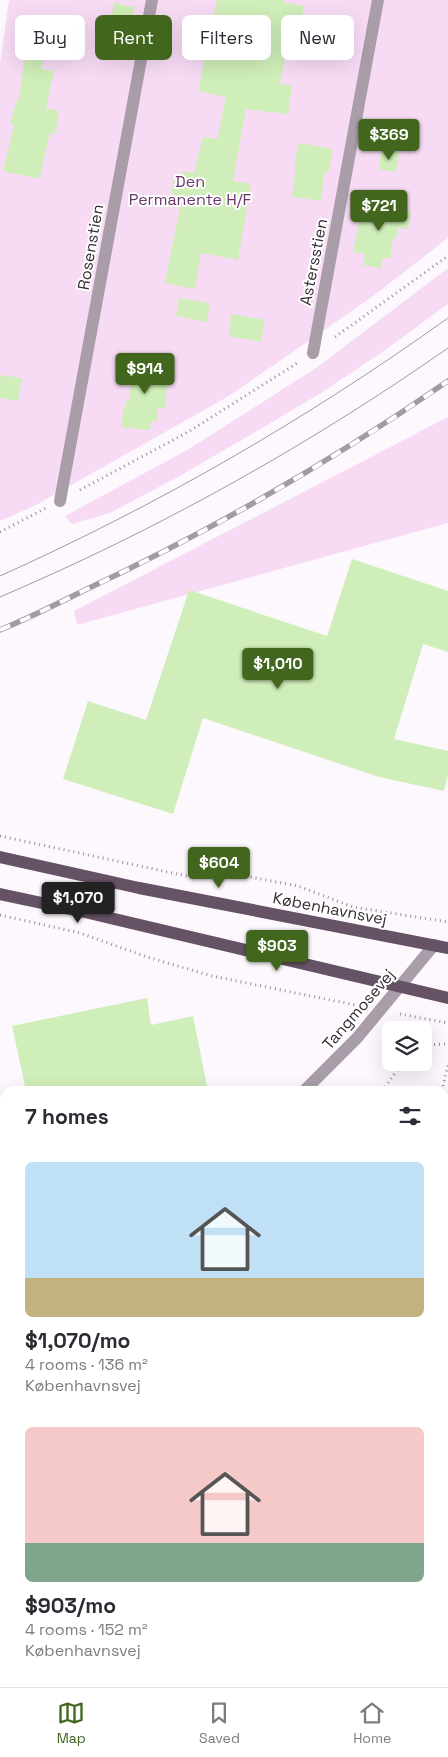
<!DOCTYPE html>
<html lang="en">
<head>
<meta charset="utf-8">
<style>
  :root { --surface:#fff; --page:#f7f7f7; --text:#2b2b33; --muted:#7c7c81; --line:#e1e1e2; --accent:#43661e }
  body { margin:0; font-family:"Space Grotesk",sans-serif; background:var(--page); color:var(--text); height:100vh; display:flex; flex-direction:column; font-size:19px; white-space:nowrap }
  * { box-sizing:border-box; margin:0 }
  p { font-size:16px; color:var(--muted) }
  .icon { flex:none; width:28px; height:28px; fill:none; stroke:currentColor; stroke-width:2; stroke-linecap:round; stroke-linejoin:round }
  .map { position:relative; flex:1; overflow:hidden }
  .side { position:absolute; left:0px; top:1086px; width:449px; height:601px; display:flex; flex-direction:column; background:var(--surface); border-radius:15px 15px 0 0; box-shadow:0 5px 20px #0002 }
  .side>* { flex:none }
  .top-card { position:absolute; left:15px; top:15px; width:419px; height:45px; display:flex; gap:10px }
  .tools { position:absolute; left:382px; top:1021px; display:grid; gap:10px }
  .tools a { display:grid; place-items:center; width:50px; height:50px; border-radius:8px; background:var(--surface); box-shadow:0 5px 20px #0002; font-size:25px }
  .price { position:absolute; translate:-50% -42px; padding:0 11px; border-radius:5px; background:var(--accent); color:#fff; font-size:16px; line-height:32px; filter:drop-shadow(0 1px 2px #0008) }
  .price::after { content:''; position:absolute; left:50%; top:30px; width:15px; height:11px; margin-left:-8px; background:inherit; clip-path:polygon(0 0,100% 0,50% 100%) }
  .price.selected { background:#222; color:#fff }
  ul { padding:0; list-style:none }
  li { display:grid; align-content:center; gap:10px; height:265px; padding:0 25px }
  li span { display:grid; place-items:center; height:155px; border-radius:8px; color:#555 }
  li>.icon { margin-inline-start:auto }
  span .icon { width:90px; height:90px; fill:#fffc; stroke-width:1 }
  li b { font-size:21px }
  h2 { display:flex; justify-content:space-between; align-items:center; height:60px; padding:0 25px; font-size:21px }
  .pill { padding:0 18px; border-radius:8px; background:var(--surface); box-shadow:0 5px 20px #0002; font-size:18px; line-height:45px }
  .pill.selected { background:var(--accent); color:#fff }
  .tab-bar { display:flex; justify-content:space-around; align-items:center; height:70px; border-top:1px solid var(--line); background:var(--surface); font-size:14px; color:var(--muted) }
  .tab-bar a { display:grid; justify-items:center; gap:2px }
  .tab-bar .selected { color:var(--accent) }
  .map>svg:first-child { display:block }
  .green { fill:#f7dbf5 }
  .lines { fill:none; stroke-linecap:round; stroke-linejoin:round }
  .stream { stroke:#e7bae4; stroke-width:7 }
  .building { fill:#d0eeb9 }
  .path { stroke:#979097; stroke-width:3; stroke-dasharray:1 4; stroke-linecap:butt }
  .minor { stroke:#a89da8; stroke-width:12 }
  .major { stroke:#655264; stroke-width:12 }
  .tram { stroke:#a29ba2; stroke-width:1 }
  .rail-casing { stroke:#a29ba2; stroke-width:5.5 }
  .rail { stroke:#fff; stroke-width:4; stroke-dasharray:11; stroke-linecap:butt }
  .labels { text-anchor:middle; stroke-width:4; stroke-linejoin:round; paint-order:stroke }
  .park-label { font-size:16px; fill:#6b356a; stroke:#fff }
  .street-label { font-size:16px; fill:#352b34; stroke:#fff }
</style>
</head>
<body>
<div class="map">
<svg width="448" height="1687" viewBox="0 0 448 1687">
  <rect width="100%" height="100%" fill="#fdf8fd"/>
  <path class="green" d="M9,0H448V238L372,297L229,396L36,505L0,521V63Z
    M448,268V304L384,351L321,393L250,435L178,477L110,513L72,524L65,516L189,449L316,368Z
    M448,417V523L77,625L74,611Z"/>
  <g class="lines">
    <path class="stream" d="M147,1687L148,1682"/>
  </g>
  <path class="building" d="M217,0H284L283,2L304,6L296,45L288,43L280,84L292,86L288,114L246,109L233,181L251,184L238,260L201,253L195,289L165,283L182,197L171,194L175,175L181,177L183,171L194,173L203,137L217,139L226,97L198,91Z
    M114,3L134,7L128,42L108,38Z
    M28,38L47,42L41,69L54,71L46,108L59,111L55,134L50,133L39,179L3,171L14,125H10L16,102L18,103Z
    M299,143L333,149L329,170H327L326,174H324L321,201L292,197L296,164H294Z
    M381,150L399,152L396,172L379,169Z
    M363,203L411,211L408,229L398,228L396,239L393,238L390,259L383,258L381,268L363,265L365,254L353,252Z
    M179,298L210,303L207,322L176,316Z
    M231,314L265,320L261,342L229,336Z
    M133,359L160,362L159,374L168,375L165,409L158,408L157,421H151L150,430L121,427L124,407H126V401H129Z
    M0,375L22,378L18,401L0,398Z
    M352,559L448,591V652L423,644L394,739L448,751V775L444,791L379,777L203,718L173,814L63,779L88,701L146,720L189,590L327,636Z
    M147,998L151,1025L193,1016L208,1091H26L12,1026Z"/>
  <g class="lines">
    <path class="path" d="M335,337L448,256
      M80,490L188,432L299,362
      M0,532L46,508
      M0,836L191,877H250L298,886L353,907L448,922
      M0,915L80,933L147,957L212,976L360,1006
      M400,1014L448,1023
      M424,1045L448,1044
      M443,1086L448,1065
      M382,1091L403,1062"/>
    <path class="minor" d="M313,353L378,0
      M60,501L152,0
      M304,1091L357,1038L434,945
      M444,1103L448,1104
      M0,1230L5,1229
      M444,1350L448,1352
      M444,1498L448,1496
      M0,1554L5,1553
      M373,1682L375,1687
      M438,1682L440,1687
      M235,1687L244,1682"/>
    <path class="major" d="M0,857L139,888L448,948
      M0,894L89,913L448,998"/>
    <path class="tram" d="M0,576C158,505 307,419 448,318
      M0,597C157,530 308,446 448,348"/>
    <g class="rail-casing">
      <path id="rail" d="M0,630C29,618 57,604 85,590C213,530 332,461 448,381"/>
    </g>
    <use href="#rail" class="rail"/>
  </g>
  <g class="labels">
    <g class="park-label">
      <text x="190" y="187">Den<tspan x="190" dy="18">Permanente H/F</tspan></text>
    </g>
    <g class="street-label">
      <text transform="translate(90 247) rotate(-80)" y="6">Rosenstien</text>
      <text transform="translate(313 262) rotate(-79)" y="6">Astersstien</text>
      <text transform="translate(330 908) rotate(11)" y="6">Københavnsvej</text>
      <text transform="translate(358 1009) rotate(-49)" y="6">Tangmosevej</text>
    </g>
  </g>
</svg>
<div class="tools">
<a><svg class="icon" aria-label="layers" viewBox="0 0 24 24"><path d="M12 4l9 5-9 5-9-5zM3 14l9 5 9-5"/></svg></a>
</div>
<b class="price" style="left:389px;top:161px">$369</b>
<b class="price" style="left:379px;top:232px">$721</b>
<b class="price" style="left:145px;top:395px">$914</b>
<b class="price" style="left:278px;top:690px">$1,010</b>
<b class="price" style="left:219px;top:889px">$604</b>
<b class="price selected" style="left:78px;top:924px">$1,070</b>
<b class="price" style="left:277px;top:972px">$903</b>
<div class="top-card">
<a class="pill">Buy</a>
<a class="pill selected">Rent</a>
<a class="pill">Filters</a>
<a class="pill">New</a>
</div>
<section class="side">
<h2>7 homes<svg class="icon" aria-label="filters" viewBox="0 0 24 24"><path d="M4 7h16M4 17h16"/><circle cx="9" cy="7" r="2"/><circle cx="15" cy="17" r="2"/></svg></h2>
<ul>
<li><span style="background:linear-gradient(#bfe0f5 75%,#c2b280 0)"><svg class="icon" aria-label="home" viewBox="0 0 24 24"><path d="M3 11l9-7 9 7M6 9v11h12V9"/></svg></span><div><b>$1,070/mo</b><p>4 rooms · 136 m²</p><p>Københavnsvej</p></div></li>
<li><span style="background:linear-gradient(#f6c9c9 75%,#7fa58c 0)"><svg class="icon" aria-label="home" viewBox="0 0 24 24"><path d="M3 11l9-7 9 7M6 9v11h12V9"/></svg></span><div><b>$903/mo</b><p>4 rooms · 152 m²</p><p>Københavnsvej</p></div></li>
</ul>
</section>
</div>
<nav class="tab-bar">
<a class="selected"><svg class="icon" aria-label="map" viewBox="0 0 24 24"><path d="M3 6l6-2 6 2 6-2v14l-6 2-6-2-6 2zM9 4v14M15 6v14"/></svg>Map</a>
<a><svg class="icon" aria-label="saved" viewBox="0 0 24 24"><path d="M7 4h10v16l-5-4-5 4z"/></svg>Saved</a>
<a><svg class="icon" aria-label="home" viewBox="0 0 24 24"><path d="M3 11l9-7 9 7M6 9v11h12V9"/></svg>Home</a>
</nav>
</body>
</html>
